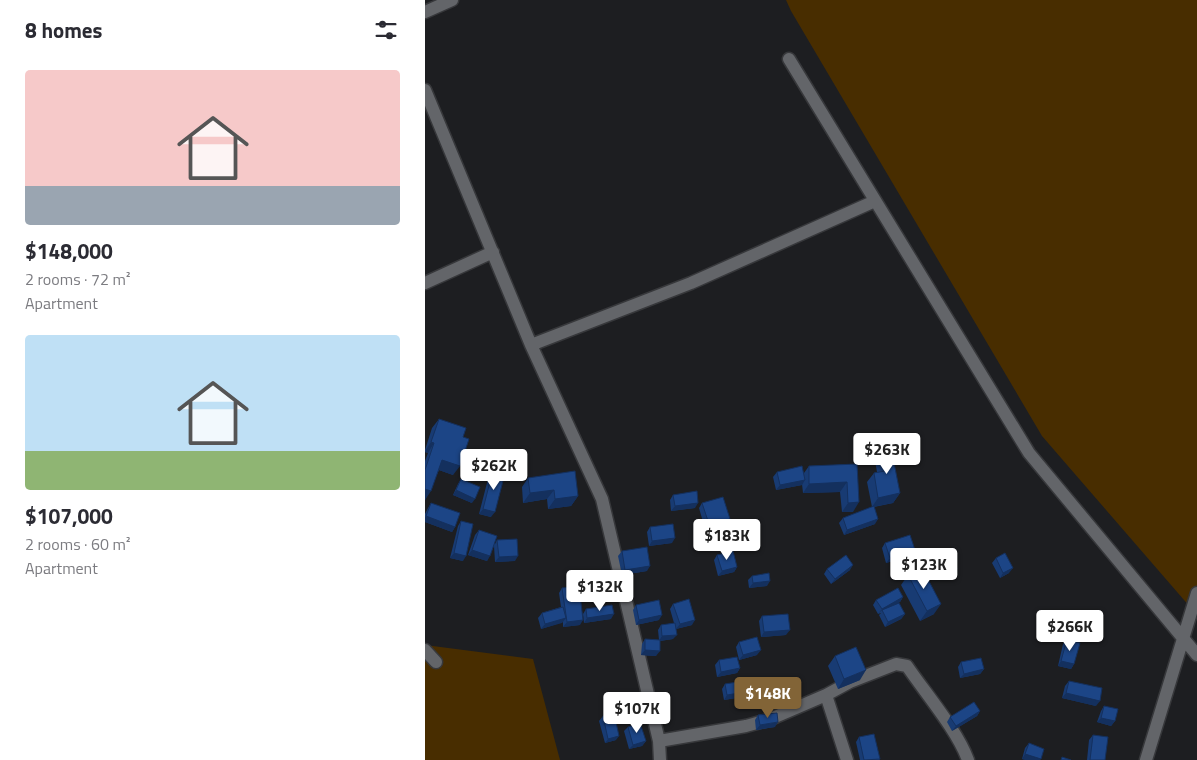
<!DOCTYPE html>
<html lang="en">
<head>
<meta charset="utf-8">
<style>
  :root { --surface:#fff; --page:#f7f7f7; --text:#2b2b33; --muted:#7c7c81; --accent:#826437 }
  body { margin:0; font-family:"Titillium Web",sans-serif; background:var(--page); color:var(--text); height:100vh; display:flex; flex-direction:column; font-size:19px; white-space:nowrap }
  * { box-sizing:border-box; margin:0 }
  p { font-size:16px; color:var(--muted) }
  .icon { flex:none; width:28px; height:28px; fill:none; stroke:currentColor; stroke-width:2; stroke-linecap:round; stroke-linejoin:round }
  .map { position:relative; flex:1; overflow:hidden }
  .drawer { display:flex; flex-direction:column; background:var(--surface); width:425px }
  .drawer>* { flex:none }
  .price { position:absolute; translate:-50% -42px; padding:0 11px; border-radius:5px; background:#fff; color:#222; font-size:16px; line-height:32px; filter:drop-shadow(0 1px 2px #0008) }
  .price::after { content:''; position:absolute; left:50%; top:30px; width:15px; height:11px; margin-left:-8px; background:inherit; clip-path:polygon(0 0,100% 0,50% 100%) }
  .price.on { background:var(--accent); color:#fff }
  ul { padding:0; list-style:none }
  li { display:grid; align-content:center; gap:10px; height:265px; padding:0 25px }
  li span { display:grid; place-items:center; height:155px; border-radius:5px; color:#555 }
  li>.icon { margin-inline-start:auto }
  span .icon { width:90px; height:90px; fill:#fffc; stroke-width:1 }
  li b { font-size:21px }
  h2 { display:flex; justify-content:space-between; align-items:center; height:60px; padding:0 25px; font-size:21px }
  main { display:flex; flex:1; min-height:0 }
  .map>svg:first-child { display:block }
  .green { fill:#482d00 }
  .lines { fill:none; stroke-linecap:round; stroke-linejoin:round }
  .street-casing { stroke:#37383b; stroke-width:15 }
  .street { stroke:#636569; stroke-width:12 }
  .wall { fill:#183b73 }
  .shaded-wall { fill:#14305e }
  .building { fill:#1c4586; stroke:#14305e }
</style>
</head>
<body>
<main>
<section class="drawer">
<h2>8 homes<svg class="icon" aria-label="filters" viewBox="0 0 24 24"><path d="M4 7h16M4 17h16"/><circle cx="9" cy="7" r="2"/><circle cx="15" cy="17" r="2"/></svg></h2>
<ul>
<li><span style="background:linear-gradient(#f6c9c9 75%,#9aa5b1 0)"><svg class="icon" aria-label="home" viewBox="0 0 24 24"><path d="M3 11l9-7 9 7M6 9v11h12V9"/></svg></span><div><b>$148,000</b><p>2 rooms · 72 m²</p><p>Apartment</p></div></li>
<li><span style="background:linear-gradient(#bfe0f5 75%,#8fb573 0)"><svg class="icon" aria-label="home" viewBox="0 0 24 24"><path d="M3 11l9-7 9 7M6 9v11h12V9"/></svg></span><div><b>$107,000</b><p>2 rooms · 60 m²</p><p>Apartment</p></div></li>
</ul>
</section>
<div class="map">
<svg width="772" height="760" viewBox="0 0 772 760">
  <rect width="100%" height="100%" fill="#1d1e21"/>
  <path class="green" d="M361,0H772V615L617,436L366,11Z
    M0,645L108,659L135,760H0Z"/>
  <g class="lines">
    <g class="street-casing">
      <path id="street" d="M0,12L27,0
        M364,59L604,453L772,655
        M0,90L106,345L177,499L234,741L235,760
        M0,283L68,252
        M106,345L266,283L450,201
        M0,650L11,662
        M401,695L422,760
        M234,741L321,726L343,720L401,695L425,682L471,664L482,666C501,694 532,730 543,760
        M721,760L772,593"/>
    </g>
    <use href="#street" class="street"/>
  </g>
  <path class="wall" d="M14,419L38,437L28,475L14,470L0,500V461L3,453L0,452V450L7,428Z
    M456,445L475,493L468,503L449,507L450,524L419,535L414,523L418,518L447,507L442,482L449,473L452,472L449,455Z
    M432,464L428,512H417L415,492L378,493L377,484V485L351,490L348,477L352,472L379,473L384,466Z
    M68,470L66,517L54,514L64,475Z
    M103,478L153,496L146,506L123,509L122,499L98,503L97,487Z
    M36,479L47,503L28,495L33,484Z
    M248,495L270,508L246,511L245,500Z
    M6,503L30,527L27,532L0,522V514L3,508Z
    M277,503L305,519L301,524L280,529L274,508Z
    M36,521L38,561L25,558L33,526Z
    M225,527L247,543L224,546L222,532Z
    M54,530L70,544L72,540L90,561L70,562L69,546L62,561L43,555L50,535Z
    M460,543L490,550L487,555L461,563L457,548Z
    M197,551L222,571L197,575L193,556Z
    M292,555L312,567L309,572L293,576L289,560Z
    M571,558L584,573L575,578L567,563Z
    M505,562L532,569L528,574L506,580L502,567Z
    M402,569L425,570L406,584L399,574Z
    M483,575L509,614L495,621L476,585Z
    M327,576L342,586L324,588L323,580Z
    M137,588L155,625L138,627V622L116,629L113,618L117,613L136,607L134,593Z
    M478,597L475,602L470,604L480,614L476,619L460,627L454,615L456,613L453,614L448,605L451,600Z
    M248,604L267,625L251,629L248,639L235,641L231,656L216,655L217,644L220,639L234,640L233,630L236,625L249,623L245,609Z
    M211,605L234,620L211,625L208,610Z
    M161,609L186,619L159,623L158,614Z
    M337,616L361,635L336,637L334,621Z
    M642,639L649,664L646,669L633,666L638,644Z
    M314,642L332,655L314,660L311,647Z
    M410,656L435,680L413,689L403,666Z
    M294,660L315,668L312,673L292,677L290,665Z
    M536,662L559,669L555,674L535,678L533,667Z
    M644,681L671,706L637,698L640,686Z
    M300,684L333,690L329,695L299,700L297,689Z
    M679,706L690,721L686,726L672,722L676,711Z
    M555,711L552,716L527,731L522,722L525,717Z
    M333,715L350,727L331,730L330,720Z
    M178,716L191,740L180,743L174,721Z
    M203,727L221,741L217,746L204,749L199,731Z
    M668,735L680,760H662L664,740Z
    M434,737L455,759L454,760H435L431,742Z
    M604,743L601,760L597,759L600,748Z"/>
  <path class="shaded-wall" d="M6,442L9,443L3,453L0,452V451Z
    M17,460L35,466L28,475L11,469Z
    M380,480L377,485L351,490L355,485Z
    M422,482L415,492L378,493L384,484Z
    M0,489L6,491L0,500Z
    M31,490L50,499L47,503L28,495Z
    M129,490L122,499L98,503L105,493Z
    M475,493L468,503L447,507L453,498Z
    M153,496L146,506L123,509L130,499Z
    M434,502L428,512H417L423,503Z
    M273,503L270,508L246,511L250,506Z
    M58,509L70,512L66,517L54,514Z
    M1,516L30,527L27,532L0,522V517Z
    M305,519L301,524L280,529L284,524Z
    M453,519L450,524L419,535L422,530Z
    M250,538L247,543L224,546L227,541Z
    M47,550L65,556L62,561L43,555Z
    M490,550L487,555L461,563L465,558Z
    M29,553L41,556L38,561L25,558Z
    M93,556L90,561L70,562L74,557Z
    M428,565L425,570L406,584L410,579Z
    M225,566L222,571L197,575L200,570Z
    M312,567L309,572L293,576L297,571Z
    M588,568L584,573L575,578L578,573Z
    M532,569L528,574L506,580L509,576Z
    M345,581L342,586L324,588L328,583Z
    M478,597L475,602L458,612L457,610L453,614L457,609Z
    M516,604L509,614L495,621L502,611Z
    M189,614L186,619L159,623L162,618Z
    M480,614L476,619L460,627L463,622Z
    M237,615L234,620L211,625L214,620Z
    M141,618L137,623L116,629L120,624Z
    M158,620L155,625L138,627L142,622Z
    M270,620L267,625L251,629L255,624Z
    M365,630L361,635L336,637L339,632Z
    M252,635L248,639L234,641L237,636Z
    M220,650L235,651L231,656L216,655Z
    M336,650L332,655L314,660L318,655Z
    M636,661L649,664L646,669L633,666Z
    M315,668L312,673L292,677L296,672Z
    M559,669L555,674L535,678L539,674Z
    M441,670L435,680L413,689L419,679Z
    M333,690L329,695L299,700L302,695Z
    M641,693L675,701L671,706L637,698Z
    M555,711L552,716L527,731L531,726Z
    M676,718L690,721L686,726L672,722Z
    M353,722L350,727L331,730L335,725Z
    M194,736L191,740L180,743L183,739Z
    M221,741L217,746L204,749L208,745Z
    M600,754L616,759L615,760H601L597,759Z"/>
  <path class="building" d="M14,419L41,428L38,437L44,439L35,466L17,460L6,491L0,489V470L9,443L6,442Z
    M465,443L475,493L453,498L449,473L460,471L456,445Z
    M432,464L434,502L423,503L422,482L384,484V466Z
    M377,466L380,480L355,485L352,472Z
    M68,470L80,473L70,512L58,509Z
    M150,471L153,496L130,499L129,490L105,493L103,478Z
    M36,479L55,487L50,499L31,490Z
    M272,491L273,503L250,506L248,495Z
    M298,497L305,519L284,524L277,503Z
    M6,503L35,513L30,527L1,516Z
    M449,506L453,519L422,530L418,518Z
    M36,521L48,524L41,556L29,553Z
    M248,524L250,538L227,541L225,527Z
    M54,530L72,536L65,556L47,550Z
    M485,535L490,550L465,558L460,543Z
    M92,539L93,556L74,557L72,540Z
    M222,547L225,566L200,570L197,551Z
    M308,551L312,567L297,571L292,555Z
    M580,553L588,568L578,573L571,558Z
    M421,555L428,565L410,579L402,569Z
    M528,556L532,569L509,576L505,562Z
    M497,568L516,604L502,611L483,575Z
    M344,573L345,581L328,583L327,576Z
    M154,586L158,620L142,622L137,588Z
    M473,588L478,597L457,609L451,600Z
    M264,599L270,620L255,624L248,604Z
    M234,600L237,615L214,620L211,605Z
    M474,603L480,614L463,622L457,610Z
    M187,605L189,614L162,618L161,609Z
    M138,607L141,618L120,624L117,613Z
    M363,614L365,630L339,632L337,616Z
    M250,623L252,635L237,636L236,625Z
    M332,637L336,650L318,655L314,642Z
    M220,639L235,640V651L220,650Z
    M642,639L655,643L649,664L636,661Z
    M431,647L441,670L419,679L410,656Z
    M312,657L315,668L296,672L294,660Z
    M556,658L559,669L539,674L536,662Z
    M331,679L333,690L302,695L300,684Z
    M644,681L677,688L675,701L641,693Z
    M549,702L555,711L531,726L525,717Z
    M679,706L693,709L690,721L676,718Z
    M189,713L194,736L183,739L178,716Z
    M352,713L353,722L335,725L333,715Z
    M215,723L221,741L208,745L203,727Z
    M449,734L455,759L439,760L434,737Z
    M668,735L683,737L680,760H665Z
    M604,743L619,749L616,759L600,754Z
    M637,757L646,760H636Z"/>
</svg>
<b class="price" style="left:462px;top:475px">$263K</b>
<b class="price" style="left:69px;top:491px">$262K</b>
<b class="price" style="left:302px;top:561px">$183K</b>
<b class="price" style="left:499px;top:590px">$123K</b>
<b class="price" style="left:175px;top:612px">$132K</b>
<b class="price" style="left:645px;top:652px">$266K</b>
<b class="price on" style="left:343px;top:719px">$148K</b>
<b class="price" style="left:212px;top:734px">$107K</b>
</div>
</main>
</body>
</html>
